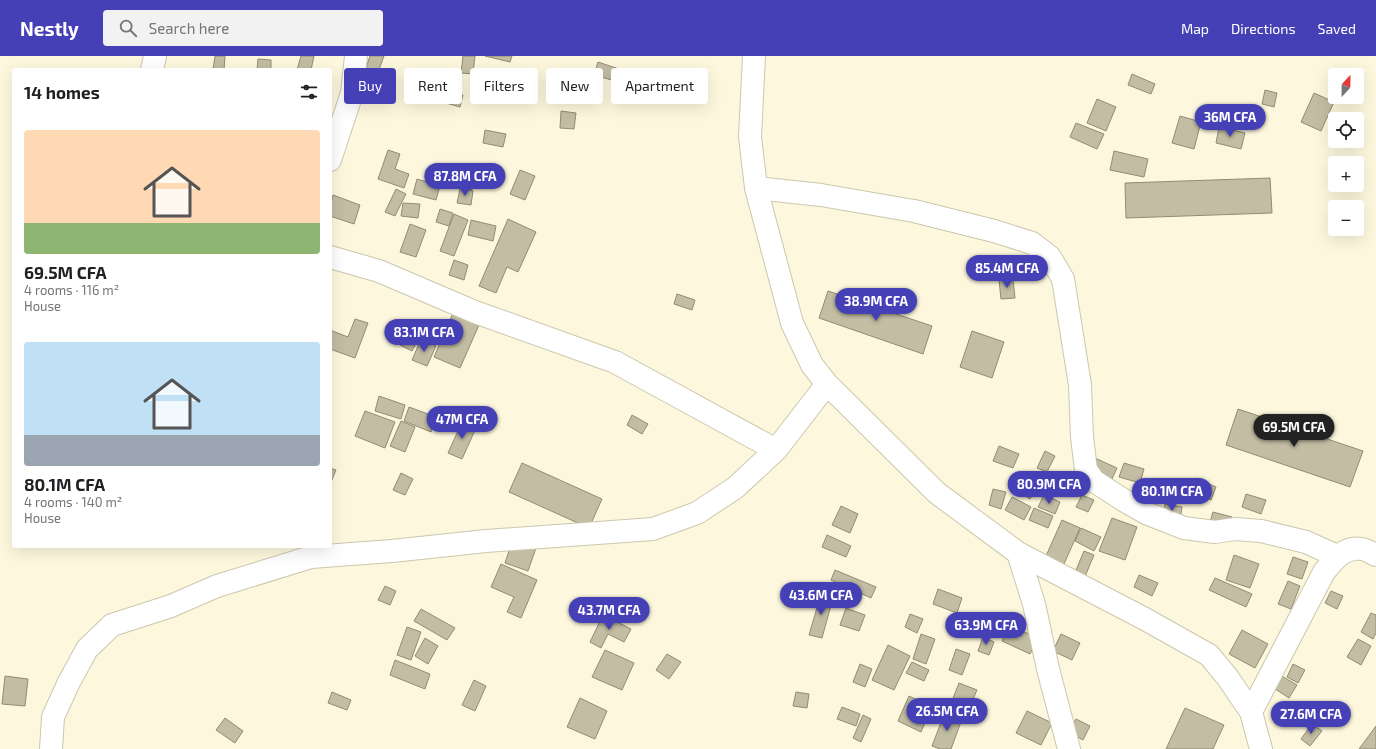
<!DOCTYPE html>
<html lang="en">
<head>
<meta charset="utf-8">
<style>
  :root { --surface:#fff; --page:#f2f2f2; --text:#202124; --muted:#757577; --accent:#4540b6 }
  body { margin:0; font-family:"Exo 2",sans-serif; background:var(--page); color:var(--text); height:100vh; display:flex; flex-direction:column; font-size:15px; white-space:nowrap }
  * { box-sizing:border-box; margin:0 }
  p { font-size:13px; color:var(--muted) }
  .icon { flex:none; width:22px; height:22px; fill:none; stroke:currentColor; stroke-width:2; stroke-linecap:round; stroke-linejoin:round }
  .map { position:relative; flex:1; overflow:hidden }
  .drawer { position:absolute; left:12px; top:12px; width:320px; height:480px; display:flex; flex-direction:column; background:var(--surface); border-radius:4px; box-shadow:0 4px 16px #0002 }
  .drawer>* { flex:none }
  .guide { position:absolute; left:344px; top:12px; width:380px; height:36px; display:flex; gap:8px }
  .needle { width:26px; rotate:22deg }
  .controls { position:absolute; left:1328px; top:12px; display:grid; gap:8px }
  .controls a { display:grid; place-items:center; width:36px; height:36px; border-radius:4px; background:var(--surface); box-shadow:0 4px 16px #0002; font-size:20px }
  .price { position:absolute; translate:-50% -34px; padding:0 9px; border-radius:14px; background:var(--accent); color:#fff; font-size:13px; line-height:26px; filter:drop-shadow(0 1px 2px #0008) }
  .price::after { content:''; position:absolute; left:50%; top:24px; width:12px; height:9px; margin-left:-6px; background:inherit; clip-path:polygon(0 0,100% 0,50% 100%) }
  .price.on { background:#222; color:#fff }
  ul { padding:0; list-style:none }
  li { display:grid; align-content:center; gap:8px; height:212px; padding:0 12px }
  li span { display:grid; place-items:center; height:124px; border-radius:4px; color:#555 }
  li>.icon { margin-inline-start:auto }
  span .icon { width:72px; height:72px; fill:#fffc; stroke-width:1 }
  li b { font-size:17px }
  h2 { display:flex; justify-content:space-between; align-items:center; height:48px; padding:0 12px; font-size:17px }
  .pill { padding:0 14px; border-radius:4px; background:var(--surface); box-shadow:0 4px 16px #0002; font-size:14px; line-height:36px }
  .pill.on { background:var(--accent); color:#fff }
  header { display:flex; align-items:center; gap:24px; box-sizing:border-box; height:56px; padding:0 20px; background:var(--accent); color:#fff }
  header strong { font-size:19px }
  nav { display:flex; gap:22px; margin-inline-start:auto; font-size:14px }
  .search { width:280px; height:36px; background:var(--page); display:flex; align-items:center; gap:10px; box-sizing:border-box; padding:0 14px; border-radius:4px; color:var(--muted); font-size:15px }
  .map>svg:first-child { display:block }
  .building { fill:#c2bda3; stroke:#918c73 }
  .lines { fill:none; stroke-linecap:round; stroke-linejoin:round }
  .minor-casing { stroke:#ccc7ad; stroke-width:24 }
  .minor { stroke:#fff; stroke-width:22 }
</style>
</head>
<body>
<header>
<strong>Nestly</strong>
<div class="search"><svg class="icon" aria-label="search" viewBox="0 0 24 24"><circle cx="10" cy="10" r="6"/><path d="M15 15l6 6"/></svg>Search here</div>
<nav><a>Map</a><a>Directions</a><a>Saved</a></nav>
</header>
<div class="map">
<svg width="1376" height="693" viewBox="0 0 1376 693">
  <rect width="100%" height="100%" fill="#fdf8dd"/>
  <path class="building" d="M215,0H225L224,14H213Z
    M301,0H314L311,14H297Z
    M370,0H384L376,22L364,18Z
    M463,0H475L473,18L461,17Z
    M485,0H512L510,6Z
    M258,3L271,4V14H257Z
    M598,6L619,13L615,25L594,19Z
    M555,14L583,20L578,46L550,41Z
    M417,17L431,23L424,39L410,32Z
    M1132,18L1155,28L1151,38L1128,29Z
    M1265,34L1277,37L1274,51L1262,48Z
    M449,35L463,39L460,51L446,47Z
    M1314,37L1334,46L1321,75L1301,66Z
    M1097,43L1116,51L1106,75L1087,67Z
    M561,55L576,57L574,73L560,72Z
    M1180,60L1201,66L1194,93L1172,87Z
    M1076,67L1104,78L1097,93L1070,81Z
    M1219,71L1245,77L1241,93L1216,87Z
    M485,74L506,78L503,91L483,87Z
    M388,94L400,98L395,113L409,118L404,132L378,123Z
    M1114,95L1148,103L1144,121L1110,114Z
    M450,114L475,121L472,134L447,127Z
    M520,114L535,120L525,144L510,138Z
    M1270,122L1272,157L1126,162L1125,127Z
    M417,123L440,130L436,144L413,138Z
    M396,133L406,138L395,160L385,156Z
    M460,133L473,135L471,149L457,147Z
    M333,139L360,149L354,168L330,160V149Z
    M403,147L420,148L418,162L401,160Z
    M440,153L453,157L449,170L436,166Z
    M454,158L468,164L454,200L440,195Z
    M508,163L536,176L518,216L507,211L496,237L479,230Z
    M471,164L496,170L493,185L468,179Z
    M410,168L426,174L416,201L400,196Z
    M454,204L468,209L464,224L449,219Z
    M1013,223L1015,242L1001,243L999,224Z
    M828,235L932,270L923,298L819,262Z
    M677,238L695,244L692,254L674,248Z
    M453,257L479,269L460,312L434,301Z
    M355,263L368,267L355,302L330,293V274L348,281Z
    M972,275L1004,286L992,322L960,311Z
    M407,276L419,282L412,295L400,289Z
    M421,283L436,290L427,310L412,304Z
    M379,340L405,349L401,363L375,355Z
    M409,351L436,361L431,376L404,365Z
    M1238,353L1363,395L1350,431L1226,389Z
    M365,355L395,366L385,392L355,380Z
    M632,359L648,368L642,378L627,369Z
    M401,365L415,371L405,396L390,390Z
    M462,366L476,372L462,403L448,397Z
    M999,390L1019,398L1013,412L993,405Z
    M1045,395L1055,400L1047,416L1037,412Z
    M1095,402L1117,412L1111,425L1089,415Z
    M522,407L602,443L589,472L509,436Z
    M1124,407L1144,413L1140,427L1119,421Z
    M330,412L336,414L331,426H330Z
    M1026,415L1042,425L1030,443L1014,433Z
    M401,417L413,423L405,439L393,434Z
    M1196,422L1216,431L1211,444L1190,435Z
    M993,433L1006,436L1001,453L989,449Z
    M1246,438L1266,444L1261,458L1242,451Z
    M1044,439L1060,446L1055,458L1038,451Z
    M1082,439L1094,444L1088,456L1076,451Z
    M1012,441L1031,451L1024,464L1005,454Z
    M1165,448L1182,451L1180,464L1163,461Z
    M841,450L858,458L850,477L832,469Z
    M1034,452L1053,460L1048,472L1029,464Z
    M1213,456L1232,461L1229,472L1210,466Z
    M1112,462L1137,471L1125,504L1099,495Z
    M1062,464L1080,472L1060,517L1042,509Z
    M1081,472L1101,481L1094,495L1075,485Z
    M827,479L851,490L846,501L822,491Z
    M514,480L537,489L528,515L505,507Z
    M1084,495L1094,499L1084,523L1074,519Z
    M1234,499L1259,508L1250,532L1226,524Z
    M1293,501L1308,506L1302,523L1287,518Z
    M501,508L537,524L521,562L507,556L514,541L491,531Z
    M835,514L876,531L871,542L831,524Z
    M1139,519L1158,527L1152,540L1134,531Z
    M1215,522L1252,538L1246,551L1209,534Z
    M1288,525L1300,530L1291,553L1278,548Z
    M385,530L396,535L390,549L378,544Z
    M938,533L962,542L957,557L933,548Z
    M1331,535L1343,540L1337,553L1325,547Z
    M821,538L833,542L822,582L809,579Z
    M846,552L865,559L859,575L840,569Z
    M421,553L455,572L447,584L414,565Z
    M1371,557L1376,559V577L1373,583L1361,576Z
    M910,558L923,563L917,577L905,571Z
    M603,559L631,573L624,586L608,578L601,592L590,586Z
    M1009,569L1038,582L1030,598L1002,585Z
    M407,571L421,576L411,604L397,599Z
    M1242,574L1268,588L1255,612L1229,598Z
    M921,578L935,583L926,608L913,603Z
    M1061,578L1080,587L1072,604L1053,595Z
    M983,581L994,586L989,599L978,595Z
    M425,582L438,590L428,608L415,600Z
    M1358,583L1371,590L1361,609L1347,601Z
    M888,589L910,600L894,634L872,624Z
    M956,593L970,598L962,619L949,614Z
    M605,594L634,607L622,634L592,621Z
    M667,598L681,606L669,623L656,614Z
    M395,604L430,618L425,633L390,619Z
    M912,606L929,614L924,625L906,617Z
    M860,608L872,613L865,631L853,626Z
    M1293,608L1305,614L1298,627L1287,621Z
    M1270,613L1297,629L1289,642L1263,625Z
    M5,620L28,623L25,650L2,648Z
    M474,624L486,630L475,655L462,649Z
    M959,627L977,634L967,657L950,650Z
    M332,636L351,644L347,654L328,647Z
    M796,636L809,638L807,652L793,650Z
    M909,640L932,651L921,676L898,665Z
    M580,642L607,655L595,683L567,671Z
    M842,651L860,658L856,670L837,663Z
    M1185,652L1224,669L1213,693H1166Z
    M1027,655L1052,667L1041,689L1016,677Z
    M945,656L962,663L951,693H940L932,690Z
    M863,659L871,663L861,686L853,682Z
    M225,662L243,675L235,687L216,674Z
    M1076,663L1090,670L1083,684L1069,676Z
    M1312,668L1322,675L1310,690L1301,683Z
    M1376,670V693H1359Z"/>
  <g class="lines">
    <g class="minor-casing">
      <path id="minor" d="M754,0L750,81L756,132L792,267L812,309L827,328L937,437L1018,497L1145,563L1209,599L1228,622L1251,656L1261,693
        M152,14L155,0
        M330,104L352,37L356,0
        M756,132L821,139L914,155L994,175L1032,187L1050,201L1063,223L1080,329L1082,381L1086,414L1094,425L1125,445L1146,457L1184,472L1215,476L1235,473L1261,475L1306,486L1337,500
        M330,201L379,215L475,256L615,306L776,394
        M1018,497L1034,548L1048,613L1069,693
        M1251,656L1324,516C1333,505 1344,490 1361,493C1366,493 1371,497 1376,499
        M51,693L53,661L69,626L87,593L112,569L171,550L217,530L311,501L392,495L486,485L653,473L697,457L735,432L776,394L827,328"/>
    </g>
    <use href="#minor" class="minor"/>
  </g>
</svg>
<div class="controls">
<a><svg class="needle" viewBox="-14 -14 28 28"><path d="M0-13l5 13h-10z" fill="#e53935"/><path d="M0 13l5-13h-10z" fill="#757577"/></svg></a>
<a><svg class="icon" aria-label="locate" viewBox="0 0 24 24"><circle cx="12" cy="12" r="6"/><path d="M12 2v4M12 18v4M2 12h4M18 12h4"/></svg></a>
<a>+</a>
<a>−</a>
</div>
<b class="price" style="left:1230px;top:82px">36M CFA</b>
<b class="price" style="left:465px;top:141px">87.8M CFA</b>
<b class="price" style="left:1007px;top:233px">85.4M CFA</b>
<b class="price" style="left:876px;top:266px">38.9M CFA</b>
<b class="price" style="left:424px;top:297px">83.1M CFA</b>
<b class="price" style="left:462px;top:384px">47M CFA</b>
<b class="price on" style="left:1294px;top:392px">69.5M CFA</b>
<b class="price" style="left:1049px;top:449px">80.9M CFA</b>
<b class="price" style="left:1172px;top:456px">80.1M CFA</b>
<b class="price" style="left:821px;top:560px">43.6M CFA</b>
<b class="price" style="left:609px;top:575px">43.7M CFA</b>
<b class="price" style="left:986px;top:590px">63.9M CFA</b>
<b class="price" style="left:947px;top:676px">26.5M CFA</b>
<b class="price" style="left:1311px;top:679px">27.6M CFA</b>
<div class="guide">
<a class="pill on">Buy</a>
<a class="pill">Rent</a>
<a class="pill">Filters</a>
<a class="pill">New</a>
<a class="pill">Apartment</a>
</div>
<section class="drawer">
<h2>14 homes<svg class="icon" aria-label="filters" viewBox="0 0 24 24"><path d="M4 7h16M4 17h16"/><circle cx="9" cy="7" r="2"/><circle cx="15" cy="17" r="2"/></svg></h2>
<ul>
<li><span style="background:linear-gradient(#ffd9b3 75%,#8fb573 0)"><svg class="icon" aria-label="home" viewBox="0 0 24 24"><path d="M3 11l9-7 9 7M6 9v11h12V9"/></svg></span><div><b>69.5M CFA</b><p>4 rooms · 116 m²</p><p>House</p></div></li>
<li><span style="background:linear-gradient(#bfe0f5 75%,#9aa5b1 0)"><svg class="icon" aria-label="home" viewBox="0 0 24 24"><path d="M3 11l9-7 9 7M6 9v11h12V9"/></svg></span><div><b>80.1M CFA</b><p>4 rooms · 140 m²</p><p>House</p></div></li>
</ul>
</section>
</div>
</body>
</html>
